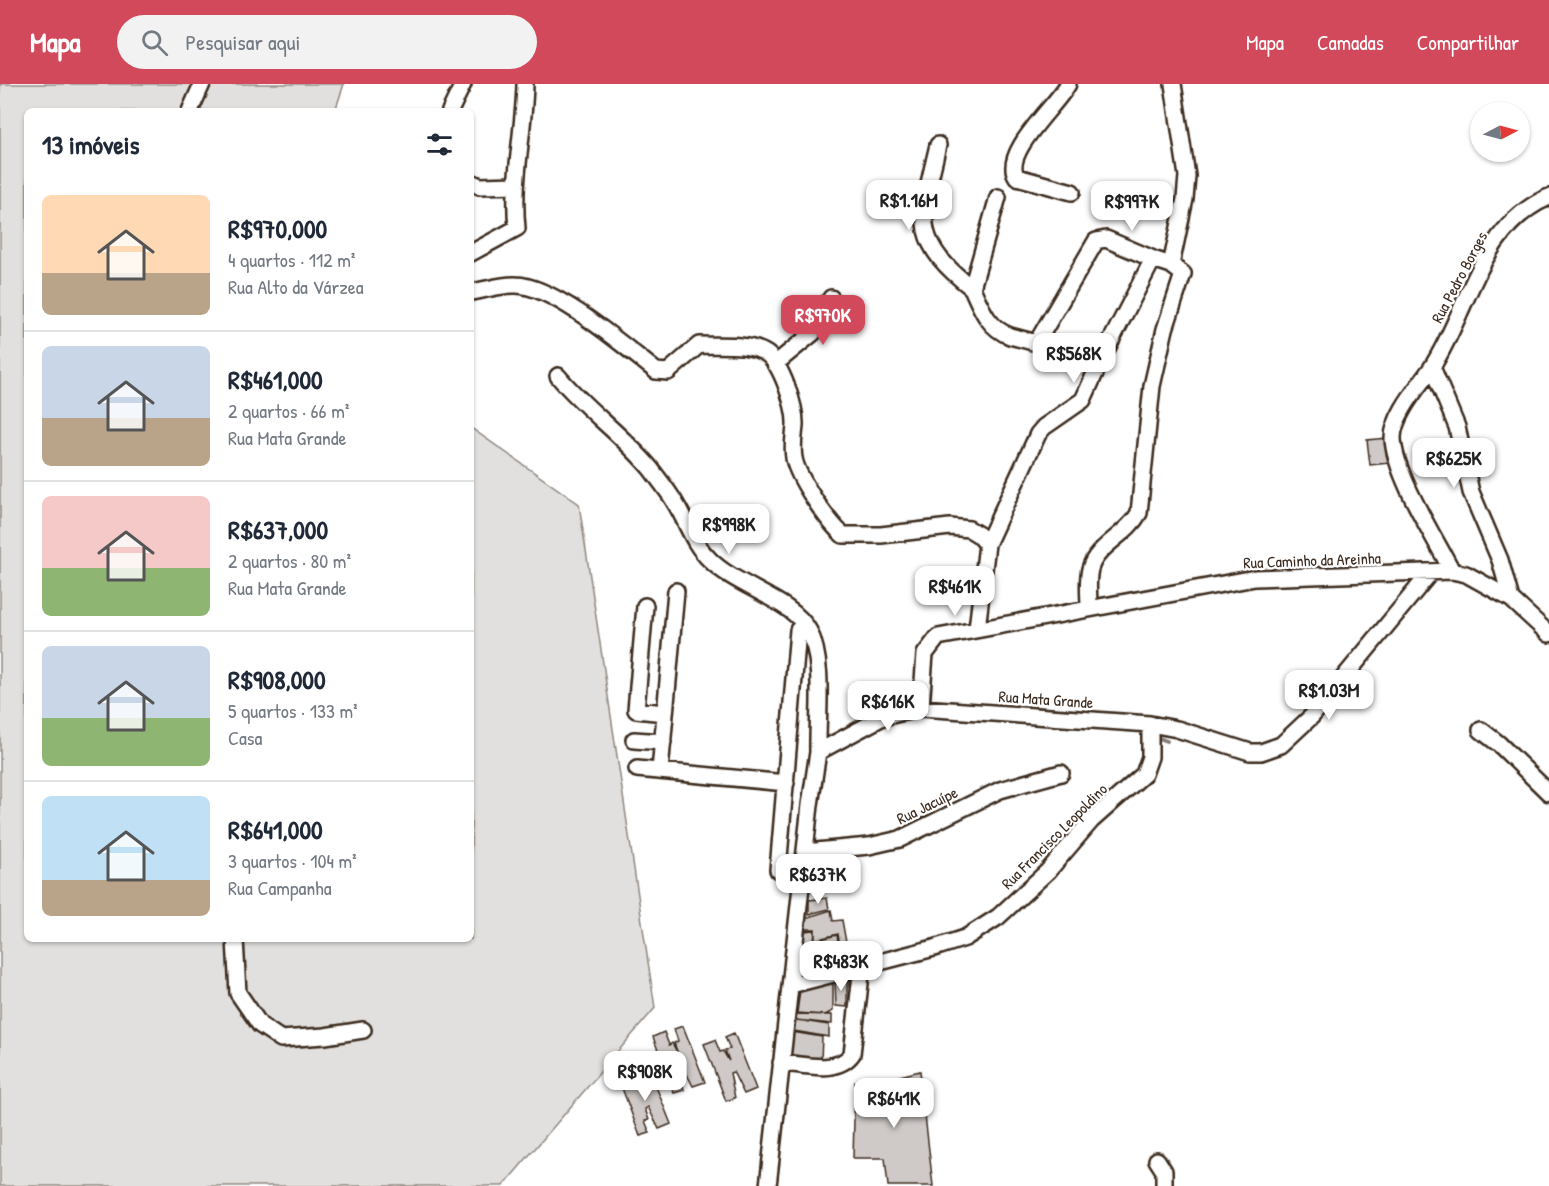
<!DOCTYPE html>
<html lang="pt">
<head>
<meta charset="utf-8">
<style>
  :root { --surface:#fff; --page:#f2f2f3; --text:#1f2937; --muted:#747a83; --line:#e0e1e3; --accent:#d1495b }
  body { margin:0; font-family:"Patrick Hand",sans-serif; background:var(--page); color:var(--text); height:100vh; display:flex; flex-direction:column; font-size:22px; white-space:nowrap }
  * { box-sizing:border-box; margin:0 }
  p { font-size:20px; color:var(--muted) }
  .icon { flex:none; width:33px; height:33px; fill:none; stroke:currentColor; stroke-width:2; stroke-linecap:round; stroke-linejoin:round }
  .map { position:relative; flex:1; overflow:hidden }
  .sheet { position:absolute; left:24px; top:24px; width:450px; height:834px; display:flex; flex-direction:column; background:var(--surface); border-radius:9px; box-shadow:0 2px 4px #0004 }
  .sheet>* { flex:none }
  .needle { width:39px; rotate:84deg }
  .fabs { position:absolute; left:1470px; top:18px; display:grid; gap:12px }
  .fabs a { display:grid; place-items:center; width:60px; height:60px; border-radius:50%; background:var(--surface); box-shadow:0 2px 4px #0004; font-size:30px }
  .price { position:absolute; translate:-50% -51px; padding:0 14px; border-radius:12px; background:#fff; color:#222; font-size:20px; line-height:39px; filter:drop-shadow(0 2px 3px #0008) }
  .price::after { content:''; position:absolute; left:50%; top:36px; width:18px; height:14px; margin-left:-9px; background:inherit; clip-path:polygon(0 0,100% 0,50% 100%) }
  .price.on { background:var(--accent); color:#fff }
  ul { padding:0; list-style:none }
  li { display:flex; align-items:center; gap:18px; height:150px; padding:0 18px }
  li+li { border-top:2px solid var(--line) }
  li span { display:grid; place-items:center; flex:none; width:168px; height:120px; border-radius:9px; color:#555 }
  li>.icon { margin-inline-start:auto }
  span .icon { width:72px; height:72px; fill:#fffc; stroke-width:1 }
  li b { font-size:26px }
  h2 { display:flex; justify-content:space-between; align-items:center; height:72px; padding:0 18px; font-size:26px }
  header { display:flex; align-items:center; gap:36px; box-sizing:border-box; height:84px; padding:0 30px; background:var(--accent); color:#fff }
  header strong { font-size:28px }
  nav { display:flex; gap:33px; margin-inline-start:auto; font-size:21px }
  .search { width:420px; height:54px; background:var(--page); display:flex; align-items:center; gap:15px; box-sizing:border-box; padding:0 21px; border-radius:33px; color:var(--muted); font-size:22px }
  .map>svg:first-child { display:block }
  .green { fill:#e2e0de; stroke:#8e857e; stroke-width:1.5 }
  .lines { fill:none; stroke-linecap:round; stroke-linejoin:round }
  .stream { stroke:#887e77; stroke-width:4 }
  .building { fill:#cfcac7; stroke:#3b2a1e; stroke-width:1.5 }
  .minor-casing { stroke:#3b2a1e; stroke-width:20 }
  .minor { stroke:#fff; stroke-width:15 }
  .labels { text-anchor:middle; stroke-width:4.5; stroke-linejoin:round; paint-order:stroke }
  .street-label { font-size:16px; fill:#3b2a1e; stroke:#fff }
</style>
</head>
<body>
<header>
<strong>Mapa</strong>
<div class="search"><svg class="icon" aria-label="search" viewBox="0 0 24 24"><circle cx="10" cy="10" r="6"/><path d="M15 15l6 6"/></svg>Pesquisar aqui</div>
<nav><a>Mapa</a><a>Camadas</a><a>Compartilhar</a></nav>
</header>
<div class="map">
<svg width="1549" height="1102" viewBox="0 0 1549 1102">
  <rect width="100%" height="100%" fill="#fff"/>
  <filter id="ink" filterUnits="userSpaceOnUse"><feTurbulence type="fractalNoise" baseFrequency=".0167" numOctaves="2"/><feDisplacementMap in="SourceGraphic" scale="12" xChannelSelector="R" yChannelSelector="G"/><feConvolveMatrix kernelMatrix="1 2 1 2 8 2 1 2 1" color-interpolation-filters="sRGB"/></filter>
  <g filter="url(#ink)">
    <path class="green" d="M0,0H344L335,27H27V855H471V344L579,420L655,924L503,1102H0Z"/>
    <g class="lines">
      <path class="stream" d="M1159,654L1167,657"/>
    </g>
    <path class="building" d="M1387,354L1389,379L1370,381L1367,356Z
      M827,814L829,825L809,830V816Z
      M831,826L833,837L842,836L849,875L842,877L838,850L815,856V845H804L805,834Z
      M815,846L813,866L803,867L804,847Z
      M837,851L841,880L831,882L829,868H823L821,855Z
      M821,857L822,869H827L829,884L816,886L815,859Z
      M804,868L812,869L810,890L802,889Z
      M857,889L856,922L849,921V890Z
      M847,893V923L836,922L835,896Z
      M833,895V927L825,931L797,929L800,906Z
      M797,930L832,931V940L796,936Z
      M796,936L829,941V953L794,947Z
      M683,942L705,998L693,1002L682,981L679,982L684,1006L674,1009L653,953L664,948L669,961L672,959L678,970L674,959L678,957L674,945Z
      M792,948L822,953L821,977L789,974Z
      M734,949L756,1005L744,1010L733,988L730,989L735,1014L726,1017L704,960L715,956L720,968L723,967L729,977L725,966L730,965L725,953Z
      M649,985L671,1040L659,1045L648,1023L645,1025L649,1036L645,1037L650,1049L640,1052L619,996L630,991L635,1004L638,1002L644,1012L640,1001L644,1000L640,988Z
      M920,987L933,1102H888L885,1074H853L855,998L884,996Z"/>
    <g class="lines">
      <g class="minor-casing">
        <path id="minor" d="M1068,0C1058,20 1000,70 1017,93L1072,108
          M190,27L202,0
          M450,27L463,0
          M938,61C922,131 908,155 972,204
          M471,98L480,102L516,101
          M998,113L972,204C981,224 988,244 1010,252L1101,276
          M471,169L517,144C512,96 524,48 525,0
          M471,208C486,206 502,200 516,201C555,202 625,263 656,287L668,288L699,261C719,262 749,258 767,270C782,281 796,324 795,342C794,353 792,363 794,374C797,393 828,438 843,451H881L950,443L969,445L979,451L987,460L977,545
          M1037,258L1096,157L1106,155L1153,175
          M775,280L813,249L831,214
          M1432,283L1457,343L1471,408L1500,476L1511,515
          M558,292C586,326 623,351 651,385C660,397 670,409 677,422C688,441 694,461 710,476C737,503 793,516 809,547C825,579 817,632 818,668
          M987,460L1038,350L1044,343L1083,316L1101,276L1153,175L1171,181
          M1452,487C1435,454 1394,390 1393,354C1393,331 1420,301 1432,283C1469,226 1480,142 1549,113
          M645,522L636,626L665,629
          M1089,523C1089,511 1087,497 1090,485C1096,462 1127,451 1139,429L1152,302L1165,245L1183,190L1171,181L1185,115L1187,92L1173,0
          M798,546L778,786L803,787
          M921,624L925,570L938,553L1255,494L1452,487L1466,490L1511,515L1549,550
          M1481,646L1499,660L1549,709
          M634,656L663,658
          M637,685L786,699
          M660,687L676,507
          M805,768L869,762L900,755L1000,706L1061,689
          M235,855L238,909L260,941L281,955L325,952L363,946
          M791,901L934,864L965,854L998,833L1048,787L1091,737L1144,690L1150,673V640
          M781,979C803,980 837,991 852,970L862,882
          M1157,1076L1164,1087V1102
          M768,1102L810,721L818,668L883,633L921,624L1150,640L1177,645L1250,668H1261L1281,661L1312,632L1430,489"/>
      </g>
      <use href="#minor" class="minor"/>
    </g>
  </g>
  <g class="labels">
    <g class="street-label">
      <text transform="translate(1459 193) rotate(-62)" y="6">Rua Pedro Borges</text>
      <text transform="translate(1312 476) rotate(-2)" y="6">Rua Caminho da Areinha</text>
      <text transform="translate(1046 615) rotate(4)" y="6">Rua Mata Grande</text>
      <text transform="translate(927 721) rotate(-26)" y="6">Rua Jacuípe</text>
      <text transform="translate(1054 752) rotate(-45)" y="6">Rua Francisco Leopoldino</text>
    </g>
  </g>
</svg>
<div class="fabs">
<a><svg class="needle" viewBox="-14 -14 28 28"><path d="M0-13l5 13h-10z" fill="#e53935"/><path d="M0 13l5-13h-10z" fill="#747a83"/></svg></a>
</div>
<b class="price" style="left:909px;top:147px">R$1.16M</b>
<b class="price" style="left:1132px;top:148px">R$997K</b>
<b class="price on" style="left:823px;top:262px">R$970K</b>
<b class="price" style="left:1074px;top:300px">R$568K</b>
<b class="price" style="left:1454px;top:405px">R$625K</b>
<b class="price" style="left:729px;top:471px">R$998K</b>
<b class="price" style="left:955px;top:533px">R$461K</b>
<b class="price" style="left:1329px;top:637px">R$1.03M</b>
<b class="price" style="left:888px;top:648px">R$616K</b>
<b class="price" style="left:818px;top:821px">R$637K</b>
<b class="price" style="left:841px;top:908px">R$483K</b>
<b class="price" style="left:645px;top:1018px">R$908K</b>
<b class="price" style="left:894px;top:1045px">R$641K</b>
<section class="sheet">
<h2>13 imóveis<svg class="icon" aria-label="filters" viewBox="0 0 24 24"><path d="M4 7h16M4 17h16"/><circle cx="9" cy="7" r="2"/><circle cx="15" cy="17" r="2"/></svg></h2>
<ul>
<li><span style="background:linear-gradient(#ffd9b3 65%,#b9a48a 0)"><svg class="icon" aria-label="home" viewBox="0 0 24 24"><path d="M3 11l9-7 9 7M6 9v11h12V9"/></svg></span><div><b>R$970,000</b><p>4 quartos · 112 m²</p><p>Rua Alto da Várzea</p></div></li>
<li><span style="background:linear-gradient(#c9d6e8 60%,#b9a48a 0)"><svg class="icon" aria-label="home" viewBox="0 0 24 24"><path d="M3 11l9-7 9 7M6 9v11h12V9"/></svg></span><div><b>R$461,000</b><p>2 quartos · 66 m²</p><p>Rua Mata Grande</p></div></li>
<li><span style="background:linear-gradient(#f6c9c9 60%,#8fb573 0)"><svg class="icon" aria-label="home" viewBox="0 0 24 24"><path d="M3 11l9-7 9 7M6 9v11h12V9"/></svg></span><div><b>R$637,000</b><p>2 quartos · 80 m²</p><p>Rua Mata Grande</p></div></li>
<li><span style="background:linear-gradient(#c9d6e8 60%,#8fb573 0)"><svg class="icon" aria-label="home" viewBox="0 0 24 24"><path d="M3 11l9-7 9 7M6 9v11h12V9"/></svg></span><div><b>R$908,000</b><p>5 quartos · 133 m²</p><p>Casa</p></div></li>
<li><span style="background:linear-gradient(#bfe0f5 70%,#b9a48a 0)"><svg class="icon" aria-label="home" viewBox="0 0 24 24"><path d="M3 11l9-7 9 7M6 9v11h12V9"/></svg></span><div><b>R$641,000</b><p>3 quartos · 104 m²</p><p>Rua Campanha</p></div></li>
</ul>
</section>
</div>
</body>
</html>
